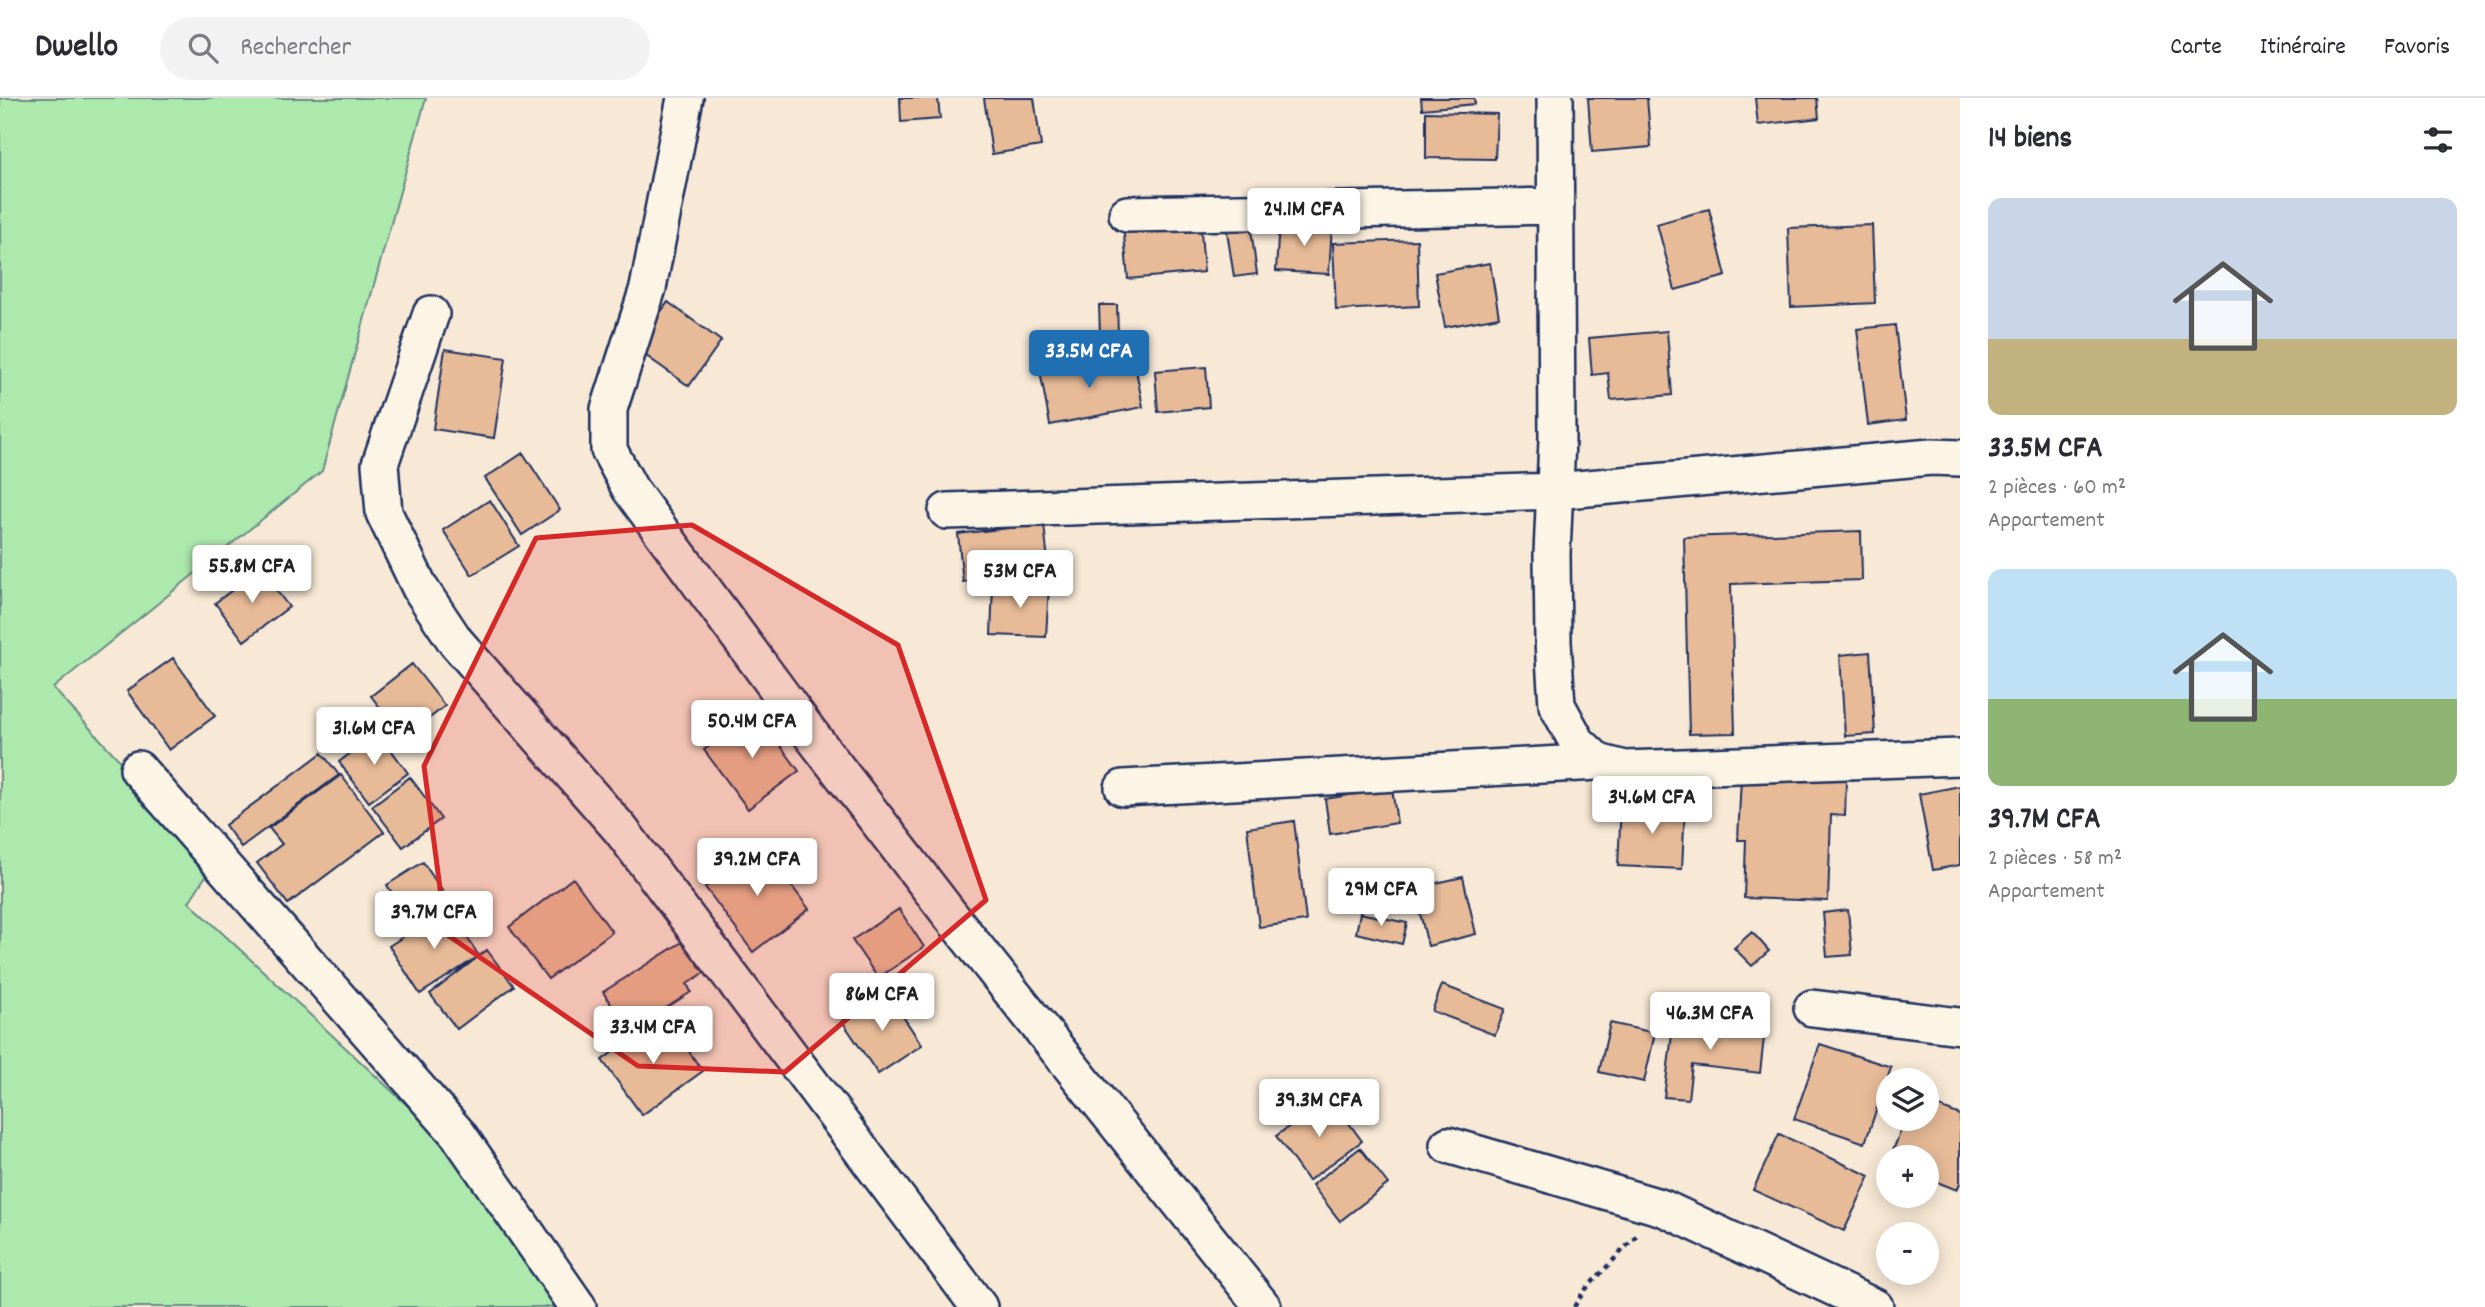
<!DOCTYPE html>
<html lang="fr">
<head>
<meta charset="utf-8">
<style>
  :root { --surface:#fff; --page:#f2f2f3; --text:#2b2b33; --muted:#7c7c81; --line:#e1e1e2; --accent:#1f6fb2 }
  body { margin:0; font-family:Dekko,sans-serif; background:var(--page); color:var(--text); height:100vh; display:flex; flex-direction:column; font-size:26px; white-space:nowrap }
  * { box-sizing:border-box; margin:0 }
  p { font-size:23px; color:var(--muted) }
  .icon { flex:none; width:38px; height:38px; fill:none; stroke:currentColor; stroke-width:2; stroke-linecap:round; stroke-linejoin:round }
  .map { position:relative; flex:1; overflow:hidden }
  .sheet { display:flex; flex-direction:column; background:var(--surface); width:525px }
  .sheet>* { flex:none }
  .fabs { position:absolute; left:1876px; top:970px; display:grid; gap:14px }
  .fabs a { display:grid; place-items:center; width:63px; height:63px; border-radius:50%; background:var(--surface); box-shadow:0 4px 18px #0003; font-size:35px }
  .price { position:absolute; translate:-50% -60px; padding:0 16px; border-radius:7px; background:#fff; color:#222; font-size:23px; line-height:46px; filter:drop-shadow(0 2px 4px #0008) }
  .price::after { content:''; position:absolute; left:50%; top:42px; width:21px; height:16px; margin-left:-10px; background:inherit; clip-path:polygon(0 0,100% 0,50% 100%) }
  .price.current { background:var(--accent); color:#fff }
  ul { padding:0; list-style:none }
  li { display:grid; align-content:center; gap:14px; height:371px; padding:0 28px }
  li span { display:grid; place-items:center; height:217px; border-radius:14px; color:#555 }
  li>.icon { margin-inline-start:auto }
  span .icon { width:126px; height:126px; fill:#fffc; stroke-width:1 }
  li b { font-size:30px }
  h2 { display:flex; justify-content:space-between; align-items:center; height:84px; padding:0 28px; font-size:30px }
  header { display:flex; align-items:center; gap:42px; box-sizing:border-box; height:98px; padding:0 35px; background:var(--surface); border-bottom:2px solid var(--line) }
  header strong { font-size:33px }
  nav { display:flex; gap:38px; margin-inline-start:auto; font-size:24px }
  .search { width:490px; height:63px; background:var(--page); display:flex; align-items:center; gap:18px; box-sizing:border-box; padding:0 24px; border-radius:38px; color:var(--muted); font-size:26px }
  main { display:flex; flex:1; min-height:0 }
  .map>svg:first-child { display:block }
  .green { fill:#ade8ad; stroke:#648c86; stroke-width:2 }
  .building { fill:#e8bb98; stroke:#1b2f5e; stroke-width:2 }
  .lines { fill:none; stroke-linecap:round; stroke-linejoin:round }
  .minor-casing { stroke:#1b2f5e; stroke-width:40 }
  .path { stroke:#1b2f5e; stroke-width:4.5; stroke-dasharray:5 5; stroke-linecap:butt }
  .minor { stroke:#fcf5e5; stroke-width:35 }
  .marked { fill:#d62828; fill-opacity:0.2; stroke:#d62828; stroke-width:5; stroke-linejoin:round }
</style>
</head>
<body>
<header>
<strong>Dwello</strong>
<div class="search"><svg class="icon" aria-label="search" viewBox="0 0 24 24"><circle cx="10" cy="10" r="6"/><path d="M15 15l6 6"/></svg>Rechercher</div>
<nav><a>Carte</a><a>Itinéraire</a><a>Favoris</a></nav>
</header>
<main>
<div class="map">
<svg width="1960" height="1209" viewBox="0 0 1960 1209">
  <rect width="100%" height="100%" fill="#f8e9d6"/>
  <filter id="ink" filterUnits="userSpaceOnUse"><feTurbulence type="fractalNoise" baseFrequency=".0143" numOctaves="2"/><feDisplacementMap in="SourceGraphic" scale="14" xChannelSelector="R" yChannelSelector="G"/><feConvolveMatrix kernelMatrix="1 2 1 2 8 2 1 2 1" color-interpolation-filters="sRGB"/></filter>
  <g filter="url(#ink)">
    <path class="green" d="M0,0H426L322,373L53,590L214,765L189,804L481,1076L568,1209H0Z"/>
    <path class="building" d="M900,0H938L940,21L901,24Z
      M984,0H1034L1041,48L992,56Z
      M1421,0H1474L1475,6L1422,11Z
      M1588,0H1647L1651,49L1592,54Z
      M1755,0H1817L1819,20L1758,27Z
      M1426,14L1497,16L1495,61L1426,60Z
      M1709,111L1726,178L1675,192L1657,126Z
      M1200,119L1204,174L1128,181L1123,126Z
      M1250,123L1257,176L1234,179L1226,127Z
      M1279,124L1332,127L1329,176L1276,173Z
      M1872,127L1875,205L1791,209L1788,130Z
      M1417,142L1419,208L1336,212L1333,145Z
      M1490,165L1499,219L1445,229L1435,175Z
      M668,204L721,243L689,288L635,250Z
      M1099,207H1117L1118,236H1100Z
      M1895,227L1906,322L1868,327L1857,231Z
      M1667,233L1672,297L1611,302L1608,275L1592,277L1589,240Z
      M445,251L506,260L494,340L433,331Z
      M1077,260L1079,272L1134,261L1143,309L1050,327L1039,267Z
      M1206,269L1209,309L1158,314L1155,273Z
      M523,355L560,412L522,437L485,380Z
      M490,402L519,448L472,477L443,432Z
      M1044,426L1049,473L963,484L958,436Z
      M1861,433L1862,482L1731,486L1735,635L1689,636L1684,439Z
      M260,471L289,509L244,543L215,505Z
      M993,486L1049,488L1046,539L991,537Z
      M1870,554L1875,636L1845,638L1840,557Z
      M173,560L215,618L169,652L127,593Z
      M412,566L445,608L404,640L371,598Z
      M756,614L799,673L748,711L704,652Z
      M378,634L408,675L369,704L339,664Z
      M322,655L339,677L241,749L225,727Z
      M341,677L384,734L288,806L257,765L282,746L269,730Z
      M1741,678L1846,682L1845,718L1831,717L1828,803L1744,800L1746,742H1738Z
      M410,679L441,721L403,749L372,708Z
      M1960,688V767L1933,772L1919,696Z
      M1392,690L1397,725L1330,736L1325,701Z
      M1621,706L1685,708L1682,771L1618,768Z
      M1294,723L1306,823L1259,829L1247,730Z
      M761,747L809,811L753,854L705,789Z
      M423,764L445,797L408,821L387,787Z
      M1463,779L1476,836L1428,848L1414,790Z
      M573,780L612,834L548,881L509,829Z
      M448,810L479,858L420,896L389,848Z
      M899,811L924,849L878,880L852,842Z
      M1848,812L1852,857L1827,859L1823,815Z
      M1360,815L1407,825L1402,846L1356,835Z
      M1752,834L1769,853L1752,868L1734,850Z
      M687,841L707,873L687,886L691,894L629,934L603,894Z
      M487,852L514,888L457,931L430,896Z
      M1442,887L1505,911L1495,937L1432,913Z
      M886,893L922,947L878,976L842,923Z
      M663,918L703,973L642,1017L602,962Z
      M1674,921L1765,931L1760,975L1692,967L1688,1001L1664,999Z
      M1610,925L1655,935L1644,984L1599,974Z
      M1820,946L1891,969L1865,1045L1794,1021Z
      M1330,999L1362,1043L1308,1083L1276,1038Z
      M1927,1004L1960,1017V1085L1957,1092L1927,1080V1059H1909L1893,1052L1906,1020H1927Z
      M1779,1036L1870,1078L1844,1133L1753,1092Z
      M1360,1050L1388,1086L1340,1123L1312,1087Z"/>
    <g class="lines">
      <g class="minor-casing">
        <path id="minor" d="M685,0L648,190L609,311V352L630,391L806,630L954,822L1263,1209
          M1555,0L1557,342L1552,456L1553,544L1557,607L1577,644L1598,664
          M1127,116L1556,108
          M431,216L380,366L384,415L420,490L456,544L621,732L979,1209
          M947,413L1555,393L1931,359L1960,360
          M138,671L458,1036L578,1209
          M1123,690L1598,664L1625,671L1960,659
          M1812,910L1960,928
          M1448,1047L1663,1110L1875,1209"/>
      </g>
      <path class="path" d="M1574,1209L1584,1193L1638,1136"/>
      <use href="#minor" class="minor"/>
    </g>
  </g>
  <path class="marked" d="M692,427L898,547L986,802L785,974L638,968L446,836L424,668L536,440Z"/>
</svg>
<div class="fabs">
<a><svg class="icon" aria-label="layers" viewBox="0 0 24 24"><path d="M12 4l9 5-9 5-9-5zM3 14l9 5 9-5"/></svg></a>
<a>+</a>
<a>−</a>
</div>
<b class="price" style="left:1304px;top:150px">24.1M CFA</b>
<b class="price current" style="left:1089px;top:292px">33.5M CFA</b>
<b class="price" style="left:252px;top:507px">55.8M CFA</b>
<b class="price" style="left:1020px;top:512px">53M CFA</b>
<b class="price" style="left:752px;top:662px">50.4M CFA</b>
<b class="price" style="left:374px;top:669px">31.6M CFA</b>
<b class="price" style="left:1652px;top:738px">34.6M CFA</b>
<b class="price" style="left:757px;top:800px">39.2M CFA</b>
<b class="price" style="left:1381px;top:830px">29M CFA</b>
<b class="price" style="left:434px;top:853px">39.7M CFA</b>
<b class="price" style="left:882px;top:935px">86M CFA</b>
<b class="price" style="left:1710px;top:954px">46.3M CFA</b>
<b class="price" style="left:653px;top:968px">33.4M CFA</b>
<b class="price" style="left:1319px;top:1041px">39.3M CFA</b>
</div>
<section class="sheet">
<h2>14 biens<svg class="icon" aria-label="filters" viewBox="0 0 24 24"><path d="M4 7h16M4 17h16"/><circle cx="9" cy="7" r="2"/><circle cx="15" cy="17" r="2"/></svg></h2>
<ul>
<li><span style="background:linear-gradient(#c9d6e8 65%,#c2b280 0)"><svg class="icon" aria-label="home" viewBox="0 0 24 24"><path d="M3 11l9-7 9 7M6 9v11h12V9"/></svg></span><div><b>33.5M CFA</b><p>2 pièces · 60 m²</p><p>Appartement</p></div></li>
<li><span style="background:linear-gradient(#bfe0f5 60%,#8fb573 0)"><svg class="icon" aria-label="home" viewBox="0 0 24 24"><path d="M3 11l9-7 9 7M6 9v11h12V9"/></svg></span><div><b>39.7M CFA</b><p>2 pièces · 58 m²</p><p>Appartement</p></div></li>
</ul>
</section>
</main>
</body>
</html>
